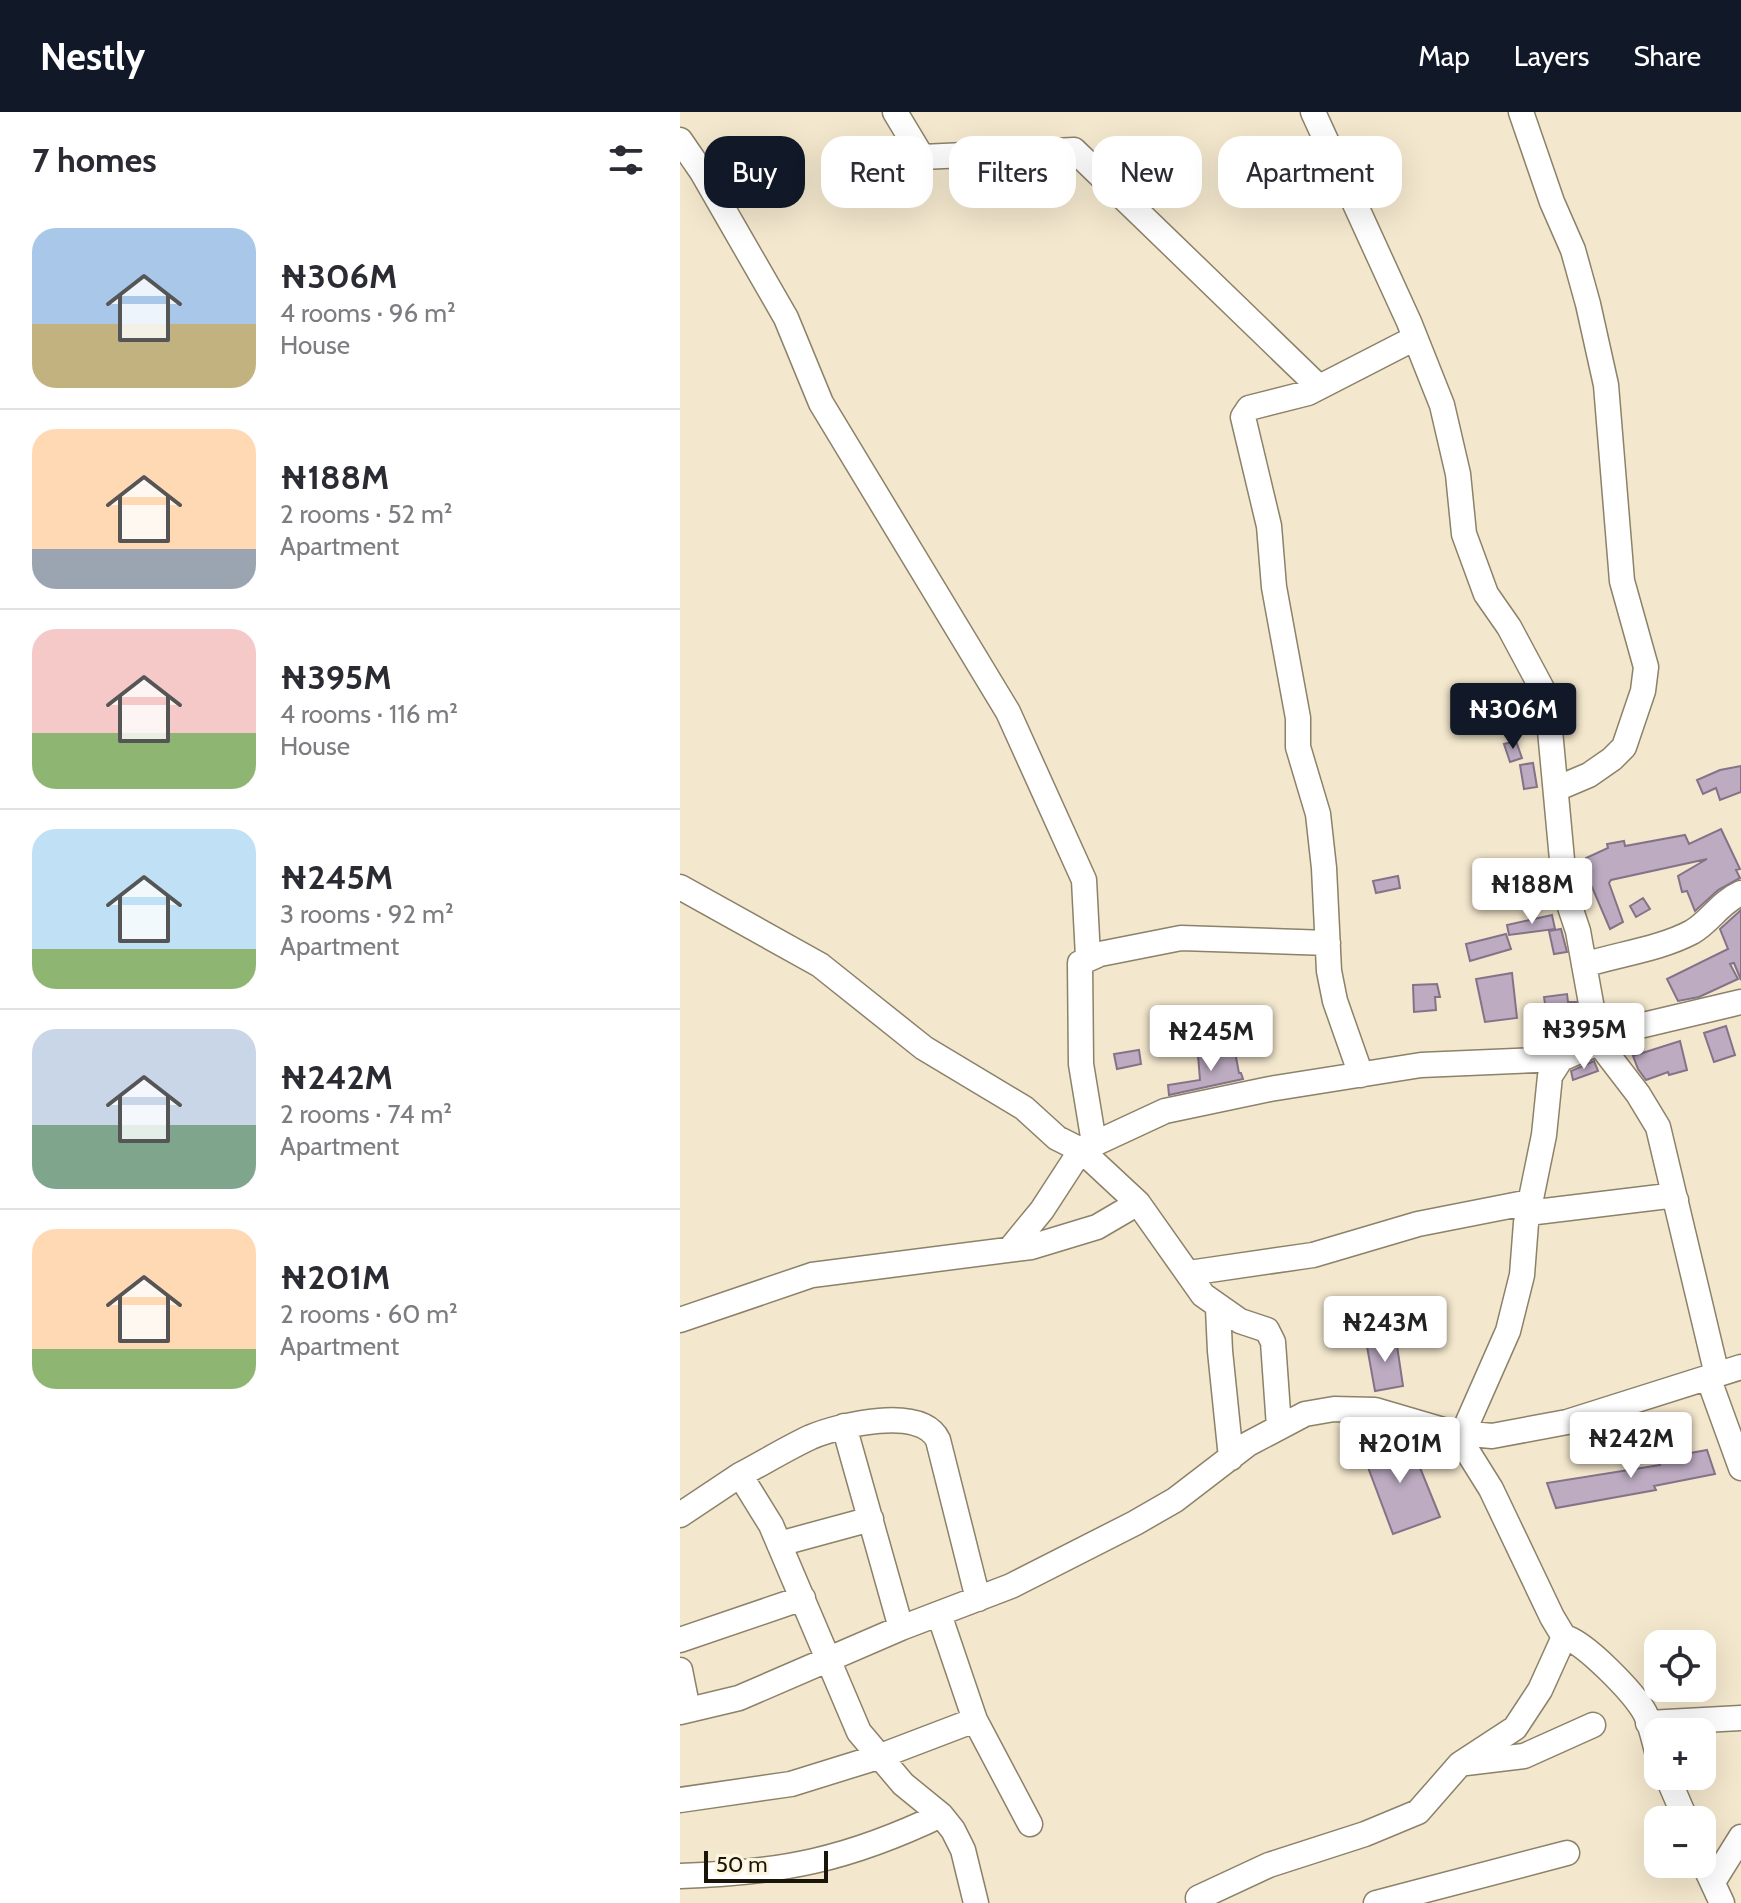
<!DOCTYPE html>
<html lang="en">
<head>
<meta charset="utf-8">
<style>
  :root { --surface:#fff; --page:#f7f7f7; --text:#2b2b33; --muted:#7c7c81; --line:#e1e1e2; --accent:#111827 }
  body { margin:0; font-family:Cabin,sans-serif; background:var(--page); color:var(--text); height:100vh; display:flex; flex-direction:column; font-size:30px; white-space:nowrap }
  * { box-sizing:border-box; margin:0 }
  p { font-size:26px; color:var(--muted) }
  .icon { flex:none; width:44px; height:44px; fill:none; stroke:currentColor; stroke-width:2; stroke-linecap:round; stroke-linejoin:round }
  .map { position:relative; flex:1; overflow:hidden }
  .side { display:flex; flex-direction:column; background:var(--surface); width:680px }
  .side>* { flex:none }
  .hud { position:absolute; left:24px; top:24px; width:760px; height:72px; display:flex; gap:16px }
  .controls { position:absolute; left:964px; top:1518px; display:grid; gap:16px }
  .controls a { display:grid; place-items:center; width:72px; height:72px; border-radius:16px; background:var(--surface); box-shadow:0 8px 32px #0002; font-size:40px }
  .scale { position:absolute; left:24px; bottom:20px; width:124px; box-sizing:border-box; padding-left:8px; border:4px solid #19150b; border-top:0; font-size:22px; line-height:28px; white-space:nowrap; color:#19150b; -webkit-text-stroke:6px #fef5df; paint-order:stroke }
  .price { position:absolute; translate:-50% -68px; padding:0 18px; border-radius:8px; background:#fff; color:#222; font-size:26px; line-height:52px; filter:drop-shadow(0 2px 4px #0008) }
  .price::after { content:''; position:absolute; left:50%; top:48px; width:24px; height:18px; margin-left:-12px; background:inherit; clip-path:polygon(0 0,100% 0,50% 100%) }
  .price.on { background:var(--accent); color:#fff }
  ul { padding:0; list-style:none }
  li { display:flex; align-items:center; gap:24px; height:200px; padding:0 32px }
  li+li { border-top:2px solid var(--line) }
  li span { display:grid; place-items:center; flex:none; width:224px; height:160px; border-radius:24px; color:#555 }
  li>.icon { margin-inline-start:auto }
  span .icon { width:96px; height:96px; fill:#fffc; stroke-width:1 }
  li b { font-size:34px }
  h2 { display:flex; justify-content:space-between; align-items:center; height:96px; padding:0 32px; font-size:34px }
  .tag { padding:0 28px; border-radius:24px; background:var(--surface); box-shadow:0 8px 32px #0002; font-size:28px; line-height:72px }
  .tag.on { background:var(--accent); color:#fff }
  header { display:flex; align-items:center; gap:48px; box-sizing:border-box; height:112px; padding:0 40px; background:var(--accent); color:#fff }
  header strong { font-size:38px }
  nav { display:flex; gap:44px; margin-inline-start:auto; font-size:28px }
  main { display:flex; flex:1; min-height:0 }
  .map>svg:first-child { display:block }
  .building { fill:#bcabc1; stroke:#847388; stroke-width:2 }
  .lines { fill:none; stroke-linecap:round; stroke-linejoin:round }
  .minor-casing { stroke:#8c8169; stroke-width:27 }
  .minor { stroke:#fff; stroke-width:24 }
</style>
</head>
<body>
<header>
<strong>Nestly</strong>
<nav><a>Map</a><a>Layers</a><a>Share</a></nav>
</header>
<main>
<section class="side">
<h2>7 homes<svg class="icon" aria-label="filters" viewBox="0 0 24 24"><path d="M4 7h16M4 17h16"/><circle cx="9" cy="7" r="2"/><circle cx="15" cy="17" r="2"/></svg></h2>
<ul>
<li><span style="background:linear-gradient(#a9c7e8 60%,#c2b280 0)"><svg class="icon" aria-label="home" viewBox="0 0 24 24"><path d="M3 11l9-7 9 7M6 9v11h12V9"/></svg></span><div><b>₦306M</b><p>4 rooms · 96 m²</p><p>House</p></div></li>
<li><span style="background:linear-gradient(#ffd9b3 75%,#9aa5b1 0)"><svg class="icon" aria-label="home" viewBox="0 0 24 24"><path d="M3 11l9-7 9 7M6 9v11h12V9"/></svg></span><div><b>₦188M</b><p>2 rooms · 52 m²</p><p>Apartment</p></div></li>
<li><span style="background:linear-gradient(#f6c9c9 65%,#8fb573 0)"><svg class="icon" aria-label="home" viewBox="0 0 24 24"><path d="M3 11l9-7 9 7M6 9v11h12V9"/></svg></span><div><b>₦395M</b><p>4 rooms · 116 m²</p><p>House</p></div></li>
<li><span style="background:linear-gradient(#bfe0f5 75%,#8fb573 0)"><svg class="icon" aria-label="home" viewBox="0 0 24 24"><path d="M3 11l9-7 9 7M6 9v11h12V9"/></svg></span><div><b>₦245M</b><p>3 rooms · 92 m²</p><p>Apartment</p></div></li>
<li><span style="background:linear-gradient(#c9d6e8 60%,#7fa58c 0)"><svg class="icon" aria-label="home" viewBox="0 0 24 24"><path d="M3 11l9-7 9 7M6 9v11h12V9"/></svg></span><div><b>₦242M</b><p>2 rooms · 74 m²</p><p>Apartment</p></div></li>
<li><span style="background:linear-gradient(#ffd9b3 75%,#8fb573 0)"><svg class="icon" aria-label="home" viewBox="0 0 24 24"><path d="M3 11l9-7 9 7M6 9v11h12V9"/></svg></span><div><b>₦201M</b><p>2 rooms · 60 m²</p><p>Apartment</p></div></li>
</ul>
</section>
<div class="map">
<svg width="1061" height="1791" viewBox="0 0 1061 1791">
  <rect width="100%" height="100%" fill="#f3e7cd"/>
  <path class="building" d="M836,629L842,646L830,650L824,632Z
    M853,651L857,675L844,677L840,653Z
    M1061,654V680L1040,688L1036,676L1023,682L1017,668L1040,658Z
    M1041,717L1060,757L1056,758L1060,766L1038,778L1015,799L1007,779L1002,780L998,764L1027,747L931,768L929,771L943,810L930,817L912,775L903,778L899,769V763L911,758L906,746L928,736L927,732L944,729L945,734L1005,723L1009,732Z
    M718,764L720,776L696,781L693,769Z
    M963,786L970,797L956,805L950,794Z
    M1061,798V868L1054,851L1050,852L1058,867L1019,885L998,889L987,867L1048,837L1040,817Z
    M872,803L875,817L829,823L827,813Z
    M881,817L887,840L874,842L869,819Z
    M826,822L831,837L790,849L786,832Z
    M832,861L837,906L805,910L796,867Z
    M757,872L760,885H755L756,898L734,900L733,873Z
    M887,882L888,890H896L901,922L878,932L866,933L863,912L868,911L864,885Z
    M1046,914L1055,943L1034,950L1024,921Z
    M1000,929L1007,958L989,963L988,960L966,968L958,957L953,944Z
    M459,938L461,952L437,957L434,942Z
    M555,940L559,961H561L563,967L489,983L488,973L520,968L518,943L534,942V944Z
    M914,949L918,959L893,968L891,959Z
    M716,1227L723,1274L695,1279L686,1229Z
    M730,1331L760,1405L713,1422L680,1334Z
    M1027,1338L1035,1362L974,1374L976,1378L876,1396L867,1371L980,1353L978,1347Z"/>
  <g class="lines">
    <g class="minor-casing">
      <path id="minor" d="M215,0L242,45L394,38L639,275
        M633,0L729,210L762,293L778,362L784,422L806,482L829,515L867,586L885,780L898,819L918,930L958,982L978,1015L1037,1263
        M841,0L872,90L893,138L908,192L926,273L942,469L966,555L963,579L944,635L932,647L909,663L876,677
        M0,28L22,60L106,206L141,291L328,600L404,768L408,845
        M0,775L140,853L244,936L344,996L377,1026L401,1038L458,1091L523,1183L560,1209L587,1218L593,1230L599,1315
        M904,853C939,842 980,837 1012,820C1031,809 1039,791 1061,781
        M881,947L870,964L864,1023L846,1111L842,1163L828,1219L783,1321L786,1337L811,1377L872,1505L884,1525C905,1530 954,1581 965,1601C971,1613 974,1629 978,1643
        M681,963L655,889L649,859L644,756L638,702L618,635V606L594,475L589,414L563,305L569,296L628,281L735,226
        M414,1031L401,952L400,851L420,842L501,826L648,831
        M848,1101L988,1084L996,1088
        M330,1137L362,1098L401,1038L485,999L590,977L741,953L881,947L955,915L1061,890
        M509,1161L633,1143L738,1112L850,1090
        M538,1196L540,1239L551,1346
        M0,1208L132,1163L351,1135L417,1115L458,1091
        M1028,1265L1061,1356
        M164,1314L221,1516
        M60,1363C83,1351 107,1336 131,1325C160,1313 241,1293 258,1328L298,1487
        M0,1403L60,1363L91,1413L179,1620L223,1672L261,1703L273,1718L283,1738L296,1791
        M99,1432L191,1407
        M259,1502L295,1608L350,1712
        M0,1528L123,1486
        M0,1558L8,1598
        M0,1600L59,1586L221,1516L331,1474L455,1411L495,1388L568,1332L625,1302L654,1297L695,1298L770,1320L812,1324L887,1310L1061,1255
        M968,1611L1061,1606
        M786,1651L844,1644L913,1613
        M987,1664L1006,1708
        M0,1688L111,1672L198,1645L295,1608
        M1022,1748L1042,1791
        M0,1764C102,1761 169,1747 261,1703
        M1033,1770L1061,1725
        M519,1791L518,1786L589,1753L685,1722L738,1700L780,1652L835,1616L860,1578L884,1525
        M696,1791L887,1741"/>
    </g>
    <use href="#minor" class="minor"/>
  </g>
</svg>
<div class="controls">
<a><svg class="icon" aria-label="locate" viewBox="0 0 24 24"><circle cx="12" cy="12" r="6"/><path d="M12 2v4M12 18v4M2 12h4M18 12h4"/></svg></a>
<a>+</a>
<a>−</a>
</div>
<div class="scale">50 m</div>
<b class="price on" style="left:833px;top:639px">₦306M</b>
<b class="price" style="left:852px;top:814px">₦188M</b>
<b class="price" style="left:904px;top:959px">₦395M</b>
<b class="price" style="left:531px;top:961px">₦245M</b>
<b class="price" style="left:705px;top:1252px">₦243M</b>
<b class="price" style="left:951px;top:1368px">₦242M</b>
<b class="price" style="left:720px;top:1373px">₦201M</b>
<div class="hud">
<a class="tag on">Buy</a>
<a class="tag">Rent</a>
<a class="tag">Filters</a>
<a class="tag">New</a>
<a class="tag">Apartment</a>
</div>
</div>
</main>
</body>
</html>
